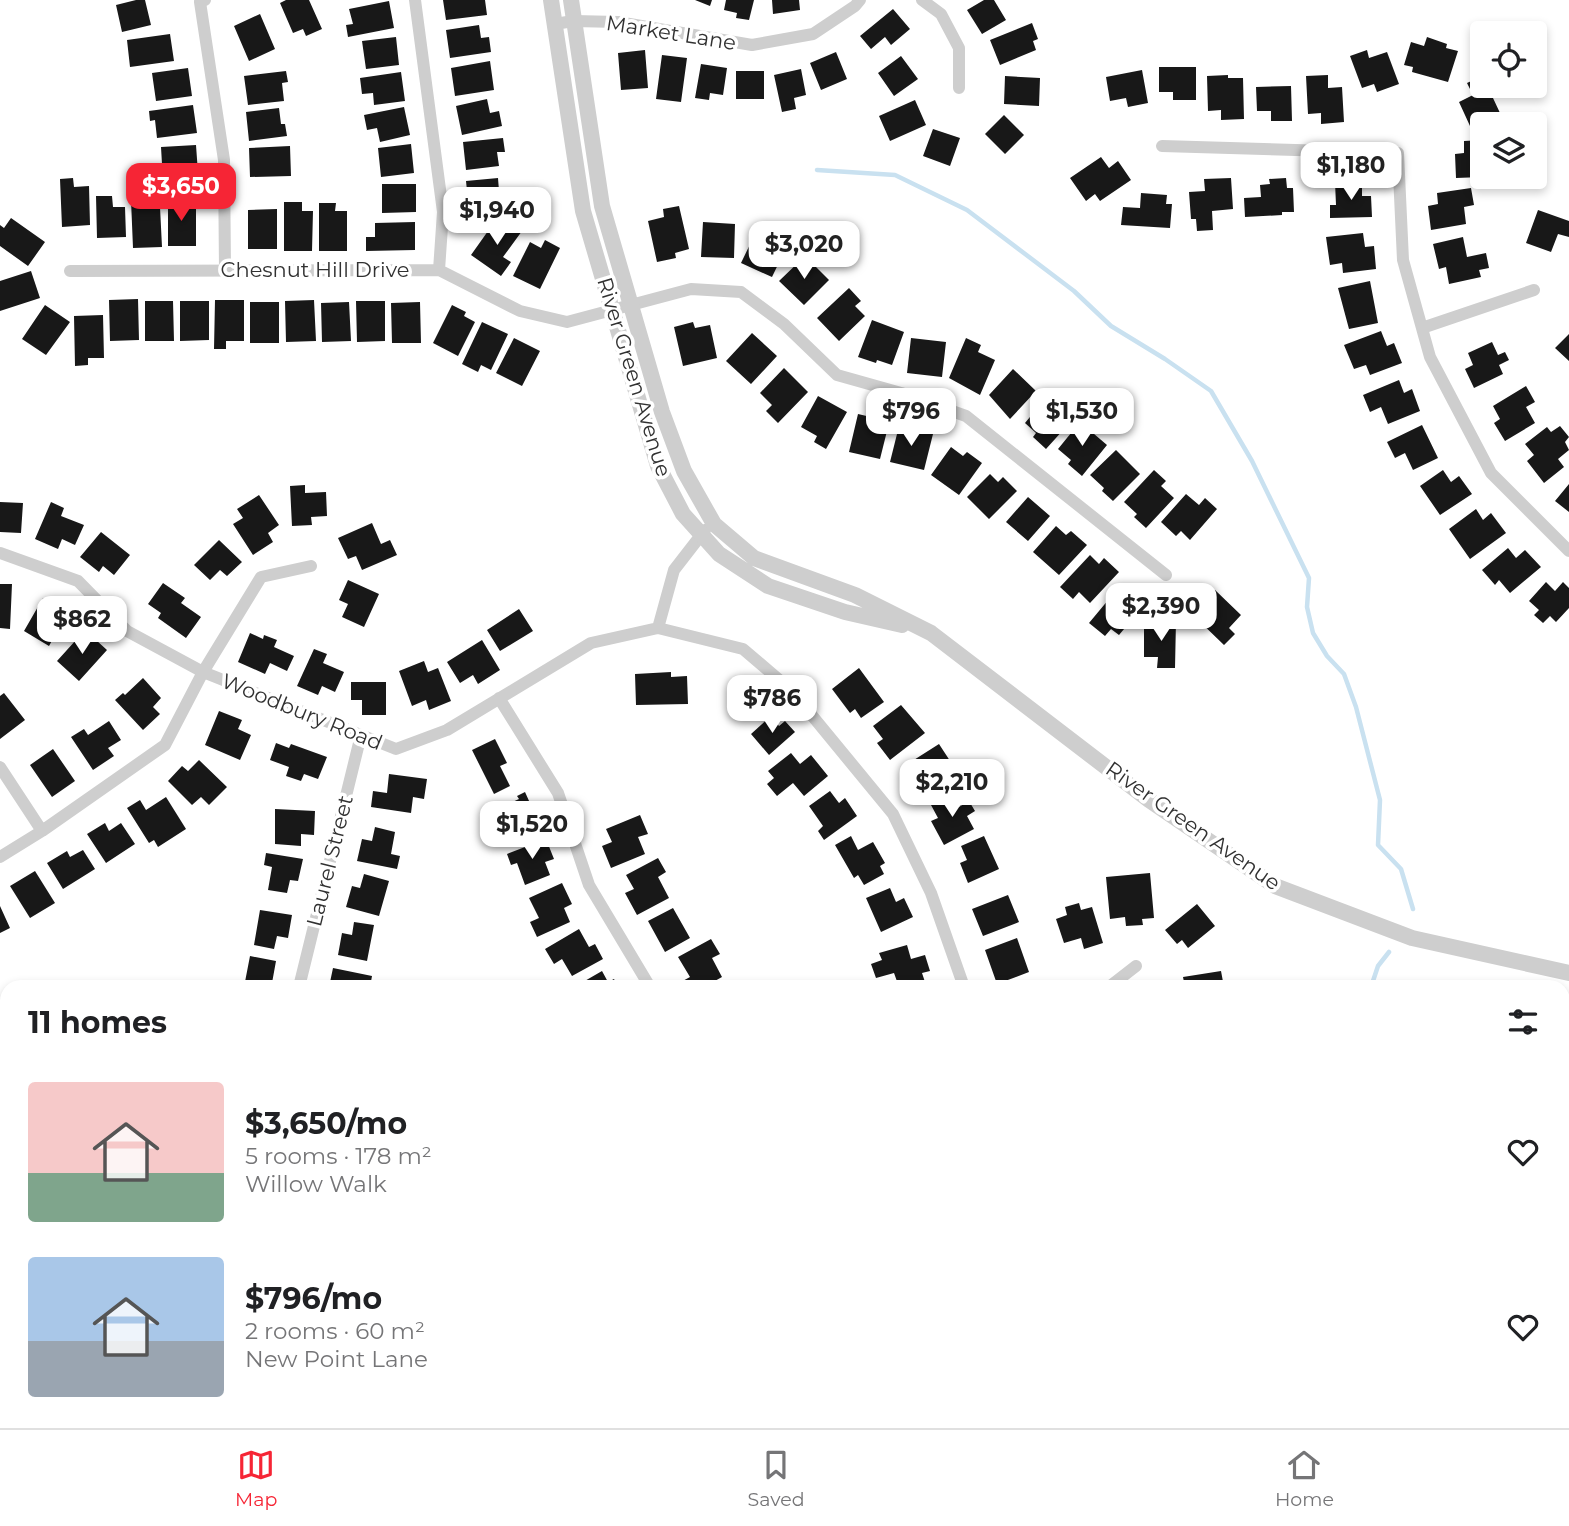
<!DOCTYPE html>
<html lang="en">
<head>
<meta charset="utf-8">
<style>
  :root { --surface:#fff; --page:#f2f2f2; --text:#202124; --muted:#757577; --line:#e0e0e0; --accent:#f62535 }
  body { margin:0; font-family:Montserrat,sans-serif; background:var(--page); color:var(--text); height:100vh; display:flex; flex-direction:column; font-size:26px; white-space:nowrap }
  * { box-sizing:border-box; margin:0 }
  p { font-size:23px; color:var(--muted) }
  .icon { flex:none; width:38px; height:38px; fill:none; stroke:currentColor; stroke-width:2; stroke-linecap:round; stroke-linejoin:round }
  .map { position:relative; flex:1; overflow:hidden }
  .sheet { position:absolute; left:0px; top:980px; width:1570px; height:448px; display:flex; flex-direction:column; background:var(--surface); border-radius:21px 21px 0 0; box-shadow:0 4px 10px #0003 }
  .sheet>* { flex:none }
  .tools { position:absolute; left:1470px; top:21px; display:grid; gap:14px }
  .tools a { display:grid; place-items:center; width:77px; height:77px; border-radius:7px; background:var(--surface); box-shadow:0 4px 10px #0003; font-size:35px }
  .price { position:absolute; translate:-50% -60px; padding:0 16px; border-radius:14px; background:#fff; color:#222; font-size:23px; line-height:46px; filter:drop-shadow(0 2px 4px #0008) }
  .price::after { content:''; position:absolute; left:50%; top:42px; width:21px; height:16px; margin-left:-10px; background:inherit; clip-path:polygon(0 0,100% 0,50% 100%) }
  .price.selected { background:var(--accent); color:#fff }
  ul { padding:0; list-style:none }
  li { display:flex; align-items:center; gap:21px; height:175px; padding:0 28px }
  li span { display:grid; place-items:center; flex:none; width:196px; height:140px; border-radius:7px; color:#555 }
  li>.icon { margin-inline-start:auto }
  span .icon { width:84px; height:84px; fill:#fffc; stroke-width:1 }
  li b { font-size:30px }
  h2 { display:flex; justify-content:space-between; align-items:center; height:84px; padding:0 28px; font-size:30px }
  .tabs { display:flex; justify-content:space-around; align-items:center; height:98px; border-top:2px solid var(--line); background:var(--surface); font-size:19px; color:var(--muted) }
  .tabs a { display:grid; justify-items:center; gap:4px }
  .tabs .selected { color:var(--accent) }
  .map>svg:first-child { display:block }
  .lines { fill:none; stroke-linecap:round; stroke-linejoin:round }
  .stream { stroke:#c9e1f0; stroke-width:4.5 }
  .building { fill:#181818 }
  .minor { stroke:#cecece; stroke-width:12 }
  .tertiary { stroke:#cecece; stroke-width:16 }
  .labels { text-anchor:middle; stroke-width:7; stroke-linejoin:round; paint-order:stroke }
  .street-label { font-size:21px; fill:#313131; stroke:#fff }
</style>
</head>
<body>
<div class="map">
<svg width="1569" height="1428" viewBox="0 0 1569 1428">
  <rect width="100%" height="100%" fill="#fff"/>
  <g class="lines">
    <path class="stream" d="M817,170L895,175L967,210L1074,291L1111,326L1165,359L1211,391L1252,461L1309,578L1307,607L1313,633L1327,656L1344,674L1356,707L1380,800L1378,845L1401,869L1413,909
      M1371,987L1378,966L1389,952
      M427,1428L429,1421
      M1336,1428L1341,1421"/>
  </g>
  <path class="building" d="M136,0H145L151,25L122,32L116,5Z
    M286,0H309L322,29L306,36L303,29L293,33L280,3Z
    M443,0H485L487,15L446,20Z
    M695,0H712L710,6Z
    M726,0H754L749,20L736,18L737,13L724,10Z
    M772,0H799L800,10L773,14Z
    M984,0H994L1006,20L982,34L967,10Z
    M389,1L394,28L348,37L346,25L353,24L349,9Z
    M893,9L910,29L891,45L885,37L871,49L860,36Z
    M260,14L275,49L249,61L234,26Z
    M1032,23L1038,39L1033,41L1036,50L1000,65L990,40Z
    M479,25L481,38L489,37L491,52L450,58L446,30Z
    M170,34L174,61L130,67L127,40Z
    M396,37L399,65L366,69L362,41Z
    M1427,37L1447,44L1446,48L1458,51L1448,82L1412,72L1413,67L1404,65L1411,42L1424,46Z
    M645,50L648,88L621,90L618,53Z
    M1367,50L1369,58L1387,52L1399,84L1377,92L1374,84L1362,88L1350,56Z
    M836,52L847,79L821,90L810,63Z
    M662,55L687,58L681,102L656,99Z
    M901,56L918,79L894,96L878,73Z
    M490,61L494,90L455,96L451,68Z
    M701,64L727,68L723,95L710,93L709,100L695,98Z
    M1159,67H1196V100H1173V92H1159Z
    M188,68L192,96L156,101L152,73Z
    M801,69L806,95L794,98L796,109L782,112L774,75Z
    M1142,70L1148,103L1128,107L1126,98L1110,101L1106,77Z
    M286,71L288,82L282,83L284,101L248,105L244,76Z
    M736,71H764V99H736Z
    M401,72L405,101L374,105L373,93L362,94L360,78Z
    M1228,75V78H1243L1244,119L1221,120V110L1208,111L1207,76Z
    M1328,75V88L1342,87L1344,122L1321,124V113L1308,114L1306,76Z
    M1005,76L1040,78L1039,106L1004,104Z
    M1482,76V86H1510L1512,89L1493,98L1500,113L1470,126L1459,102L1473,95L1467,83Z
    M1291,86L1292,121H1271V111H1257L1256,87Z
    M487,99L490,113L499,111L502,126L462,135L456,106Z
    M915,100L926,125L890,141L879,116Z
    M193,105L197,133L157,138L155,120L150,121L149,111Z
    M404,107L410,135L380,142L377,128L367,130L364,115Z
    M279,108L281,124H285L287,136L249,141L246,112Z
    M1004,115L1024,135L1005,154L985,134Z
    M933,129L960,138L950,166L923,156Z
    M503,138L505,152H497L499,166L466,170L463,142Z
    M1482,140V177L1456,178L1455,154L1464,153V141Z
    M411,144L414,173L381,177L378,148Z
    M196,145L198,173L167,175L166,163L162,164L161,147Z
    M290,146L291,176L250,177L249,148Z
    M1101,157L1109,168L1118,161L1131,180L1100,201L1095,194L1086,201L1070,178Z
    M73,178L74,187L89,186L90,225L62,227L60,179Z
    M498,178L499,191L509,190L511,206L469,210L466,181Z
    M1231,178L1233,209L1212,211L1213,230L1197,231L1196,219H1191L1189,192L1205,191L1204,179Z
    M1286,178L1287,188H1293L1294,212H1282V215L1245,217L1244,198L1261,197L1260,185L1270,184L1269,179Z
    M1335,182H1362V196H1371L1372,217L1330,218V205H1336Z
    M382,184H416V212L382,213Z
    M1471,188L1474,205L1464,207L1466,224L1431,230L1428,206L1438,204L1437,193Z
    M1141,193L1167,195L1166,204H1172L1170,228L1121,225L1123,207L1140,208Z
    M96,196H112L113,207H125L126,237L97,238Z
    M168,197H181V205H196V246H168Z
    M144,199L145,208L160,207L162,247L133,248L131,200Z
    M284,202H302V211H313L312,251H284Z
    M319,203H336L335,211H347V251H319Z
    M679,206L689,249L675,253L676,258L657,262L648,221L664,217L663,209Z
    M277,209V249H248V210Z
    M1538,210L1569,221V237L1558,234L1551,252L1526,243Z
    M11,218L45,242L28,266L0,246V225L4,228Z
    M508,221L522,231L503,257L511,262L501,276L471,255L493,224L502,230Z
    M415,222V250L366,251V237H375V223Z
    M703,222L735,224L734,258L701,257Z
    M756,232L787,246L772,277L741,263Z
    M1363,233L1365,247L1374,246L1376,269L1343,273L1342,263L1330,265L1326,237Z
    M1463,237L1467,257L1486,253L1489,268L1479,270L1481,277L1449,284L1446,267L1439,269L1433,244Z
    M545,240L560,248L540,289L513,276L530,242L541,248Z
    M805,256L829,280L804,305L779,281Z
    M31,271L40,298L0,311V281Z
    M1370,281L1378,323L1349,329L1338,288Z
    M849,288L861,301L855,306L865,316L839,341L817,318Z
    M138,299L139,340L110,341L109,300Z
    M215,300H244V341H226V349H214Z
    M314,300L316,341L286,342L285,301Z
    M145,301H173L174,341H145Z
    M180,301H209V340L180,341Z
    M356,301H385V341L357,342Z
    M250,302H279V343H250Z
    M349,302L351,341L322,342L321,303Z
    M420,302L421,343H392L391,303Z
    M45,305L70,322L46,355L22,339Z
    M452,305L466,312L464,316L475,322L458,356L433,343Z
    M103,315L104,358H88V365L75,366L74,316Z
    M872,320L904,332L892,365L877,360L876,363L858,357Z
    M482,322L508,334L491,370L481,365L478,372L462,364Z
    M693,322L695,328L710,325L717,358L683,366L674,327Z
    M1381,331L1387,346L1394,343L1402,363L1370,375L1366,365L1354,369L1344,345Z
    M752,333L777,356L751,384L726,361Z
    M1569,334V361L1555,348Z
    M514,338L540,351L522,386L496,373Z
    M911,338L946,342L942,377L907,373Z
    M966,338L981,345L978,352L995,360L980,395L949,378Z
    M1492,342L1498,355L1505,352L1509,360L1499,365L1503,374L1474,388L1465,369L1473,365L1468,353Z
    M784,368L808,392L778,423L766,411L772,405L760,393Z
    M1013,369L1036,391L1010,419L989,395Z
    M1399,380L1404,393L1412,389L1420,411L1388,424L1381,407L1370,412L1363,395Z
    M1526,386L1535,402L1526,407L1535,423L1505,441L1494,423L1500,419L1493,406Z
    M1048,395L1074,418L1046,449L1033,437L1036,433L1025,423Z
    M818,396L847,412L826,449L814,442L817,436L801,427Z
    M858,414L875,418L874,424L888,427L880,459L849,452Z
    M1080,422L1107,445L1082,476L1068,464L1071,460L1058,449Z
    M1422,425L1438,458L1413,470L1405,453L1395,458L1387,442Z
    M899,426L933,434L924,470L890,462Z
    M1560,426L1569,437L1565,442L1569,450L1558,459L1564,467L1544,483L1527,461L1534,455L1525,444L1547,427L1551,432Z
    M951,447L963,456L967,452L982,463L959,495L931,475Z
    M1116,450L1140,474L1113,501L1102,491L1104,488L1090,475Z
    M1154,470L1166,481L1161,486L1174,498L1146,528L1134,517L1137,514L1124,502Z
    M1443,470L1451,482L1459,476L1472,494L1440,515L1420,486Z
    M990,474L998,482L1003,477L1017,491L989,519L967,497Z
    M1569,484V512L1555,501Z
    M305,485V493L326,492L327,516L311,517L312,525L292,526L290,486Z
    M1186,494L1199,505L1205,498L1217,509L1190,540L1181,531L1176,536L1161,522Z
    M259,495L279,525L268,533L273,542L253,555L233,524L243,518L237,509Z
    M1028,497L1050,516L1028,541L1006,522Z
    M0,502L23,503L21,533L0,532Z
    M51,502L64,508L61,516L84,525L75,545L62,539L58,549L35,539Z
    M1476,509L1483,520L1491,513L1506,533L1470,559L1449,529Z
    M372,523L381,544L390,540L397,555L362,570L356,556L348,559L338,538Z
    M1056,526L1066,535L1071,531L1087,545L1059,575L1033,552Z
    M101,532L130,555L114,575L103,566L99,572L80,557Z
    M219,540L242,562L227,576L220,570L210,580L194,565Z
    M1508,548L1516,558L1525,550L1541,567L1510,593L1499,580L1495,585L1482,570Z
    M1090,555L1099,564L1104,558L1119,572L1090,603L1079,592L1073,599L1060,587Z
    M348,580L379,594L364,627L342,617L348,604L339,600Z
    M1546,582L1555,591L1563,582L1569,588V608L1556,622L1550,616L1543,623L1534,615L1539,610L1529,601Z
    M163,583L185,598L181,603L201,617L186,638L158,618L161,613L148,604Z
    M0,584H12L10,629L0,628Z
    M1119,587L1130,596L1127,600L1140,610L1119,635L1111,629L1105,636L1089,623Z
    M1215,590L1241,615L1229,628L1235,634L1224,645L1195,617L1205,607L1201,604Z
    M43,598L68,612L49,646L24,631Z
    M519,609L533,631L500,651L487,630Z
    M1160,620H1176L1175,668H1157L1158,657H1144V623L1160,624Z
    M85,630L107,650L79,681L57,661Z
    M250,633L263,639L264,635L277,640L274,647L294,656L287,671L270,663L265,674L238,662Z
    M482,640L500,670L478,684L473,675L460,683L447,662Z
    M314,649L327,654L323,663L344,672L335,692L322,686L318,695L297,686Z
    M424,661L428,672L438,668L451,701L429,710L426,700L412,706L399,671Z
    M859,668L884,702L861,718L855,709L850,713L832,689Z
    M671,672V677L687,676L688,704L636,705L635,674Z
    M143,678L161,698L153,707L160,714L143,730L115,700L123,693L125,695Z
    M351,682H386V715H362V700H351Z
    M4,693L25,720L0,739V696Z
    M901,705L925,733L890,760L877,743L883,739L873,726Z
    M219,711L242,720L238,729L251,735L240,760L205,745Z
    M771,716L779,726L785,721L795,732L769,755L751,734Z
    M109,721L121,740L108,748L114,756L93,770L71,737L84,729L88,735Z
    M495,739L507,763L500,766L510,786L494,794L472,750Z
    M276,743L289,748L291,744L327,757L318,779L304,774L301,781L286,776L289,767L270,760Z
    M939,744L954,767L942,774L948,784L920,802L908,783L915,778L906,765Z
    M53,749L75,781L52,797L30,765Z
    M791,753L800,764L811,755L828,776L804,796L793,783L777,796L767,784L774,778L768,771Z
    M199,760L227,787L209,805L201,797L192,805L168,781L182,766L188,771Z
    M389,774L427,779L424,799L413,797L411,813L371,807L373,791L387,793Z
    M830,791L839,803L845,798L857,816L824,840L818,831L823,826L809,806Z
    M525,792L538,821L512,833L501,807L519,799L517,796Z
    M952,794L959,807L969,801L975,811L967,816L974,829L944,845L931,821L938,818L931,805Z
    M166,797L186,829L158,847L154,840L149,843L127,808L140,800L146,810Z
    M275,809L315,811L314,835L301,834V846L275,844Z
    M640,815L648,834L638,837L645,854L611,868L602,846L612,842L606,829Z
    M105,823L109,831L121,823L135,844L106,863L87,834Z
    M375,827L395,832L391,854L400,856L397,869L357,861L362,839L372,841Z
    M851,836L858,850L873,842L885,863L880,866L884,874L864,885L858,875L854,878L835,845Z
    M984,836L999,869L968,883L960,863L967,860L961,846Z
    M546,839L554,859L545,862L550,875L525,885L517,863L511,865L507,854Z
    M83,850L95,869L63,889L47,863L67,851L70,857Z
    M266,853L303,859L298,881L290,880L287,893L268,890L272,867L264,865Z
    M658,858L666,872L658,877L669,898L637,915L625,893L634,889L626,875Z
    M35,871L55,903L30,918L10,886Z
    M1150,873L1154,918L1142,919L1143,925L1126,926L1125,917L1110,919L1106,877Z
    M364,874L389,881L379,916L346,907L352,886L360,888Z
    M562,883L572,904L564,908L570,922L537,937L530,922L539,918L529,898Z
    M890,888L896,902L904,898L913,917L881,932L866,898Z
    M1008,895L1019,922L983,936L972,909Z
    M1079,903L1081,910L1092,907L1103,943L1084,949L1081,938L1064,943L1056,919L1067,915L1065,907Z
    M1197,904L1215,926L1188,948L1182,940L1177,944L1165,930Z
    M0,906L10,928L0,933Z
    M673,908L690,938L665,952L648,921Z
    M260,910L292,915L288,938L277,936L274,949L254,945Z
    M354,922L374,925L367,961L338,955L342,933L352,935Z
    M579,929L589,947L595,944L603,959L572,976L562,959L554,964L545,949Z
    M1017,938L1029,972L997,984L985,950Z
    M711,939L720,954L712,958L722,977L704,987H682L679,983L690,977L678,957Z
    M907,945L911,959L925,955L930,971L922,973L925,982L909,987H899L894,973L876,978L871,964L882,960L879,953Z
    M250,956L276,961L272,983L265,981L264,987H244Z
    M333,968L372,976L370,987H329Z
    M602,971L608,982L614,979L618,987H586L583,982Z
    M1221,971L1224,987H1185L1183,977Z
    M1563,1069L1569,1070V1106L1563,1105Z
    M7,1199V1238L2,1240L0,1234V1202Z
    M7,1293V1339L2,1340L0,1294Z
    M574,1421H604L606,1428H575Z
    M662,1421H694L695,1428H664Z
    M901,1421H956L946,1428H915L913,1425L906,1428Z
    M969,1421H1004V1428H969Z
    M1021,1421H1055L1045,1428H1026Z"/>
  <g class="lines">
    <path class="minor" d="M205,0L200,2L224,160L225,270
      M415,0L443,212L439,270
      M922,0L941,14L959,48V88
      M554,24L574,21L618,22L752,45L813,34L855,6L860,0
      M1162,146L1398,153L1403,260L1430,357L1491,473L1569,551
      M70,271L439,270L520,311L567,322L691,289L741,292L784,324L837,375L901,393L966,416L1166,575
      M1422,328L1534,290
      M0,553L78,581L127,631L203,672L396,749L447,730L591,643L658,628L674,570L705,530
      M658,628L743,649L791,690L893,814L931,893L964,987
      M499,698L558,793L589,885L650,987
      M0,767L42,831
      M0,857L42,831L165,745L203,672L261,577L311,566
      M299,987L361,735
      M1109,987L1136,966
      M1563,1166H1569
      M0,1264H7
      M636,1421L637,1428"/>
    <path class="tertiary" d="M551,0L583,211L658,466L683,514L719,554L768,586L845,612L902,625
      M571,0L602,206L662,412L684,471L714,524L754,558L855,595L931,633L1149,800L1275,886L1412,938L1569,973"/>
  </g>
  <g class="labels">
    <g class="street-label">
      <text transform="translate(671 33) rotate(9)" y="7">Market Lane</text>
      <text x="315" y="277">Chesnut Hill Drive</text>
      <text transform="translate(634 377) rotate(73)" y="7">River Green Avenue</text>
      <text transform="translate(302 712) rotate(22)" y="7">Woodbury Road</text>
      <text transform="translate(1193 826) rotate(35)" y="7">River Green Avenue</text>
      <text transform="translate(330 861) rotate(-76)" y="7">Laurel Street</text>
    </g>
  </g>
</svg>
<div class="tools">
<a><svg class="icon" aria-label="locate" viewBox="0 0 24 24"><circle cx="12" cy="12" r="6"/><path d="M12 2v4M12 18v4M2 12h4M18 12h4"/></svg></a>
<a><svg class="icon" aria-label="layers" viewBox="0 0 24 24"><path d="M12 4l9 5-9 5-9-5zM3 14l9 5 9-5"/></svg></a>
</div>
<b class="price" style="left:1351px;top:202px">$1,180</b>
<b class="price selected" style="left:181px;top:223px">$3,650</b>
<b class="price" style="left:497px;top:247px">$1,940</b>
<b class="price" style="left:804px;top:281px">$3,020</b>
<b class="price" style="left:911px;top:448px">$796</b>
<b class="price" style="left:1082px;top:448px">$1,530</b>
<b class="price" style="left:1161px;top:643px">$2,390</b>
<b class="price" style="left:82px;top:656px">$862</b>
<b class="price" style="left:772px;top:735px">$786</b>
<b class="price" style="left:952px;top:819px">$2,210</b>
<b class="price" style="left:532px;top:861px">$1,520</b>
<section class="sheet">
<h2>11 homes<svg class="icon" aria-label="filters" viewBox="0 0 24 24"><path d="M4 7h16M4 17h16"/><circle cx="9" cy="7" r="2"/><circle cx="15" cy="17" r="2"/></svg></h2>
<ul>
<li><span style="background:linear-gradient(#f6c9c9 65%,#7fa58c 0)"><svg class="icon" aria-label="home" viewBox="0 0 24 24"><path d="M3 11l9-7 9 7M6 9v11h12V9"/></svg></span><div><b>$3,650/mo</b><p>5 rooms · 178 m²</p><p>Willow Walk</p></div><svg class="icon" aria-label="heart" viewBox="0 0 24 24"><path d="M12 20l-8-8c-3-5 5-10 8-4 3-6 11-1 8 4z"/></svg></li>
<li><span style="background:linear-gradient(#a9c7e8 60%,#9aa5b1 0)"><svg class="icon" aria-label="home" viewBox="0 0 24 24"><path d="M3 11l9-7 9 7M6 9v11h12V9"/></svg></span><div><b>$796/mo</b><p>2 rooms · 60 m²</p><p>New Point Lane</p></div><svg class="icon" aria-label="heart" viewBox="0 0 24 24"><path d="M12 20l-8-8c-3-5 5-10 8-4 3-6 11-1 8 4z"/></svg></li>
</ul>
</section>
</div>
<nav class="tabs">
<a class="selected"><svg class="icon" aria-label="map" viewBox="0 0 24 24"><path d="M3 6l6-2 6 2 6-2v14l-6 2-6-2-6 2zM9 4v14M15 6v14"/></svg>Map</a>
<a><svg class="icon" aria-label="saved" viewBox="0 0 24 24"><path d="M7 4h10v16l-5-4-5 4z"/></svg>Saved</a>
<a><svg class="icon" aria-label="home" viewBox="0 0 24 24"><path d="M3 11l9-7 9 7M6 9v11h12V9"/></svg>Home</a>
</nav>
</body>
</html>
